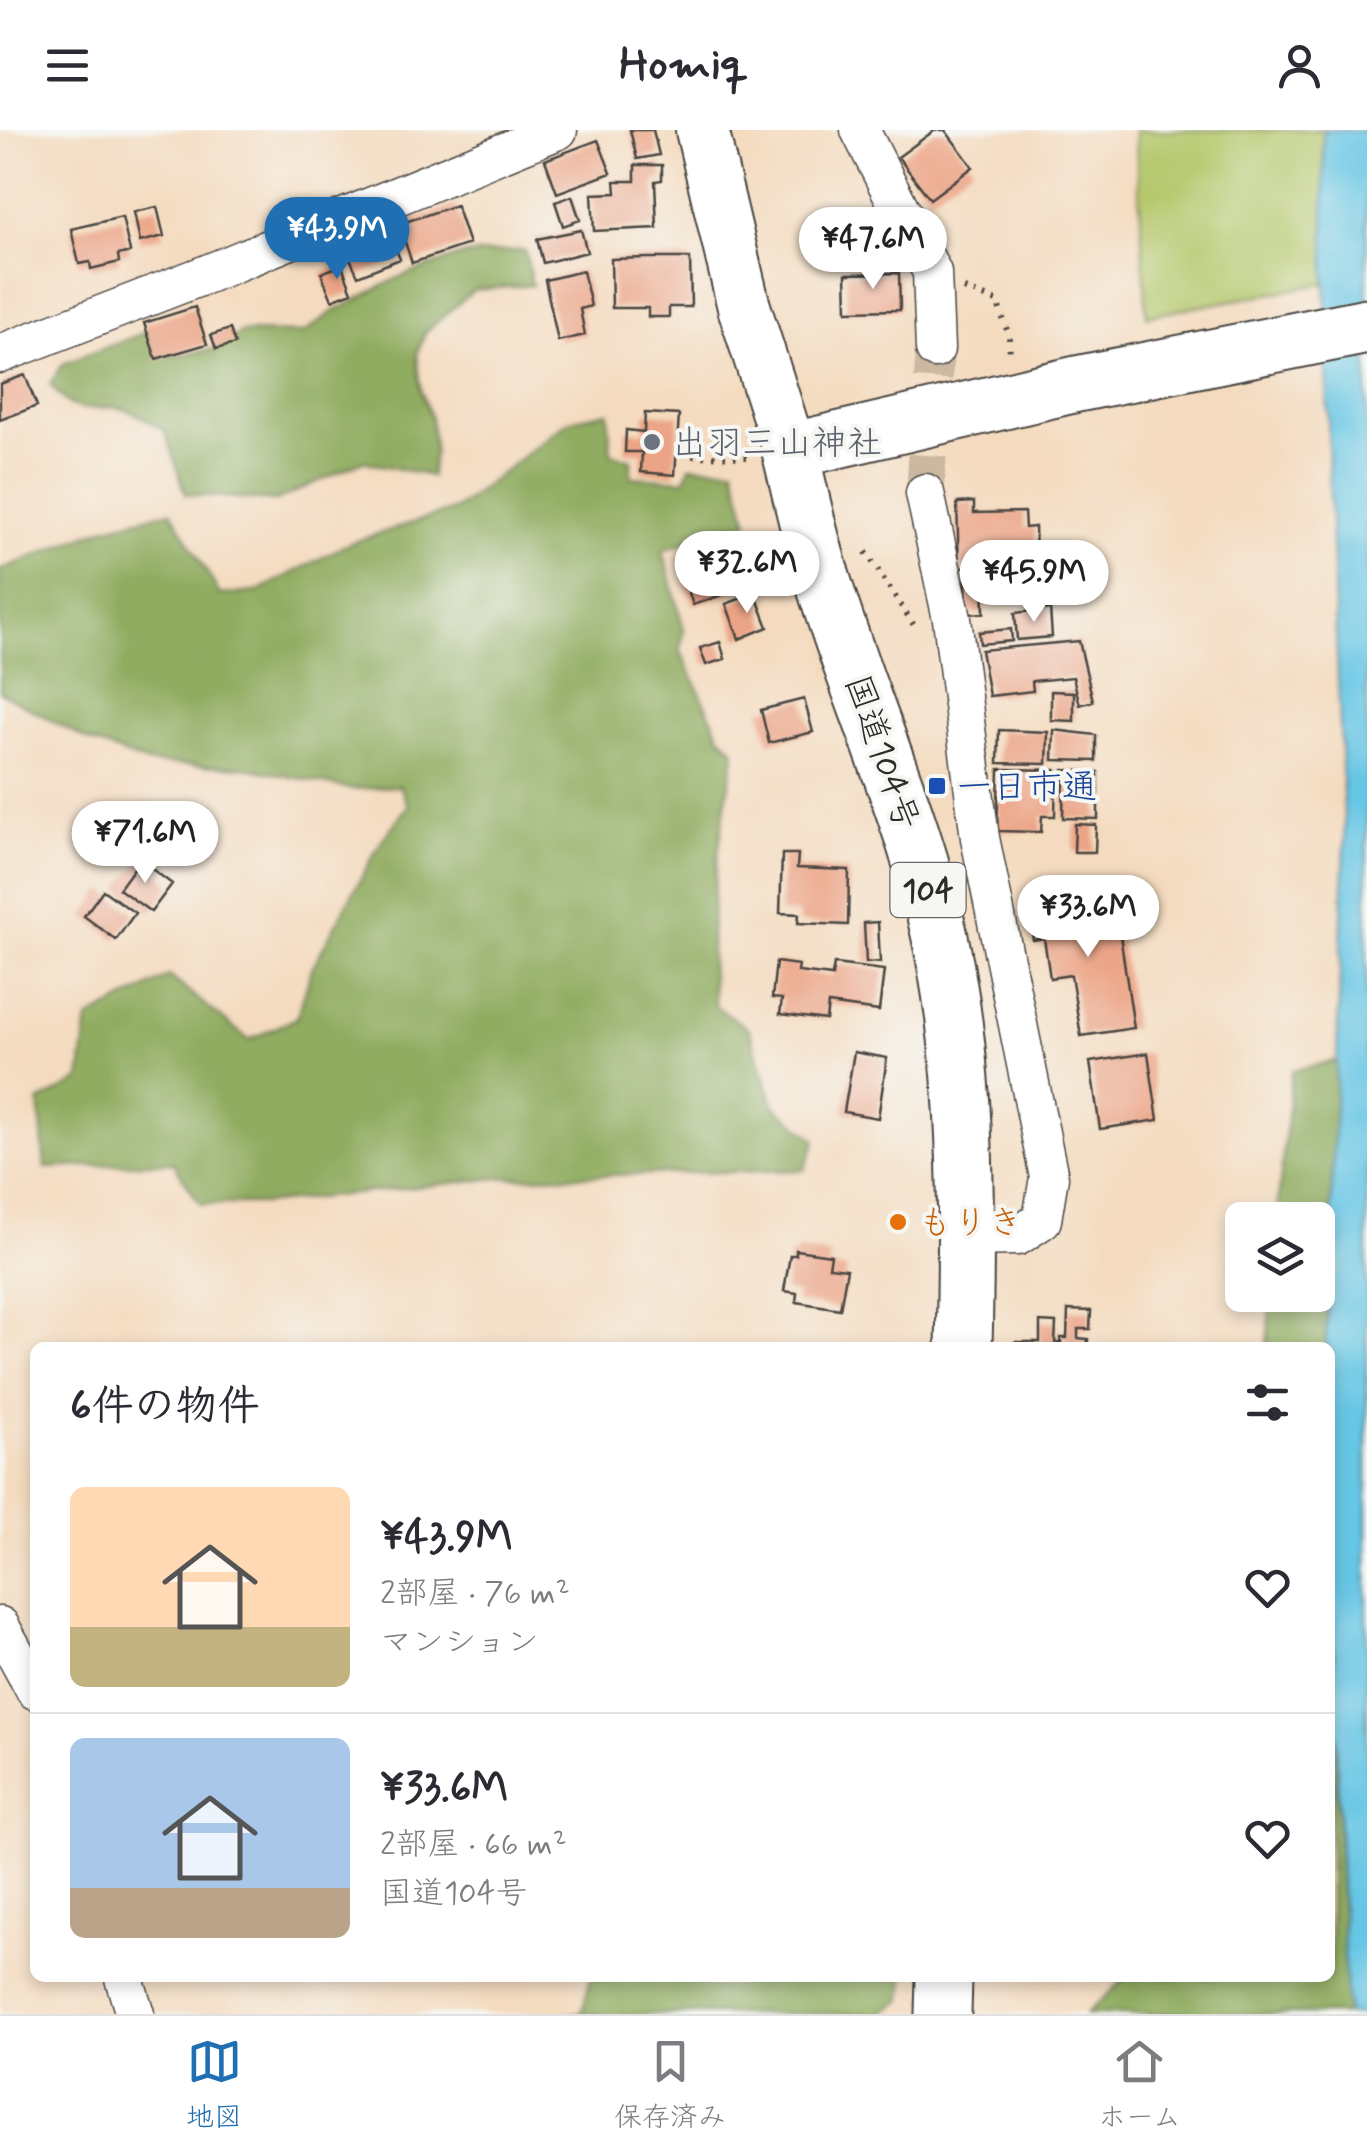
<!DOCTYPE html>
<html lang="ja">
<head>
<meta charset="utf-8">
<style>
  :root { --surface:#fff; --page:#f7f7f7; --text:#2b2b33; --muted:#7c7c81; --line:#e1e1e2; --accent:#1f6fb2 }
  body { margin:0; font-family:Mynerve,"Klee One",sans-serif; background:var(--page); color:var(--text); height:100vh; display:flex; flex-direction:column; font-size:38px; white-space:nowrap }
  * { box-sizing:border-box; margin:0 }
  p { font-size:32px; color:var(--muted) }
  .icon { flex:none; width:55px; height:55px; fill:none; stroke:currentColor; stroke-width:2; stroke-linecap:round; stroke-linejoin:round }
  .map { position:relative; flex:1; overflow:hidden }
  .details { position:absolute; left:30px; top:1212px; width:1305px; height:640px; display:flex; flex-direction:column; background:var(--surface); border-radius:15px; box-shadow:0 5px 15px #0003 }
  .details>* { flex:none }
  .buttons { position:absolute; left:1225px; top:1072px; display:grid; gap:20px }
  .buttons a { display:grid; place-items:center; width:110px; height:110px; border-radius:15px; background:var(--surface); box-shadow:0 5px 15px #0003; font-size:50px }
  .price { position:absolute; translate:-50% -85px; padding:0 22px; border-radius:35px; background:#fff; color:#222; font-size:32px; line-height:65px; filter:drop-shadow(0 2px 5px #0008) }
  .price::after { content:''; position:absolute; left:50%; top:60px; width:30px; height:22px; margin-left:-15px; background:inherit; clip-path:polygon(0 0,100% 0,50% 100%) }
  .price.selected { background:var(--accent); color:#fff }
  ul { padding:0; list-style:none }
  li { display:flex; align-items:center; gap:30px; height:250px; padding:0 40px }
  li+li { border-top:2px solid var(--line) }
  li span { display:grid; place-items:center; flex:none; width:280px; height:200px; border-radius:15px; color:#555 }
  li>.icon { margin-inline-start:auto }
  span .icon { width:120px; height:120px; fill:#fffc; stroke-width:1 }
  li b { font-size:42px }
  h2 { display:flex; justify-content:space-between; align-items:center; height:120px; padding:0 40px; font-size:42px }
  header { display:flex; justify-content:space-between; align-items:center; height:130px; padding:0 40px; background:var(--surface); font-size:45px; font-weight:800 }
  .menu { display:flex; justify-content:space-around; align-items:center; height:140px; border-top:2px solid var(--line); background:var(--surface); font-size:28px; color:var(--muted) }
  .menu a { display:grid; justify-items:center; gap:5px }
  .menu .selected { color:var(--accent) }
  .map>svg:first-child { display:block }
  .green { fill:#b5c86c; stroke:#707a4c; stroke-width:2.5 }
  .forest { fill:#90ac60; stroke:#5e6c46; stroke-width:2.5 }
  .water { fill:#66c6e5; stroke:#487888; stroke-width:2.5 }
  .building { fill:#eca486 }
  .lines { fill:none; stroke-linecap:round; stroke-linejoin:round }
  .street-tunnel { stroke:#ccb8a1; stroke-width:38; stroke-dasharray:38 19; stroke-linecap:butt }
  .street-casing { stroke:#494541; stroke-width:41 }
  .secondary-casing { stroke:#494541; stroke-width:56 }
  .highway-casing { stroke:#494541; stroke-width:59 }
  .path { stroke:#494541; stroke-width:6; stroke-dasharray:2.5 8; stroke-linecap:butt }
  .street { stroke:#fff; stroke-width:38 }
  .secondary { stroke:#fff; stroke-width:52 }
  .highway { stroke:#fff; stroke-width:55 }
  .worship-dot { fill:#6b7280; stroke:#f6f6f2; stroke-width:4 }
  .transit-dot { fill:#1a4fb4; stroke:#f6f6f2; stroke-width:4 }
  .food-dot { fill:#e8710a; stroke:#f6f6f2; stroke-width:4 }
  .labels { text-anchor:middle; stroke-width:8; stroke-linejoin:round; paint-order:stroke }
  .shield { fill:#f6f6f2; stroke:#686867; stroke-width:2.5 }
  .shield-label { font-size:32px; font-weight:bold; fill:#2b2b2b }
  .worship-label { font-size:35px; fill:#5b616d; stroke:#f6f6f2; text-anchor:start }
  .street-label { font-size:35px; fill:#2b2b2b; stroke:#f6f6f2 }
  .transit-label { font-size:35px; fill:#164399; stroke:#f6f6f2; text-anchor:start }
  .food-label { font-size:35px; fill:#c56008; stroke:#f6f6f2; text-anchor:start }
</style>
</head>
<body>
<header><svg class="icon" aria-label="menu" viewBox="0 0 24 24"><path d="M4 6h16M4 12h16M4 18h16"/></svg>Homiq<svg class="icon" aria-label="person" viewBox="0 0 24 24"><circle cx="12" cy="8" r="4"/><path d="M4 21q1-7 8-7t8 7"/></svg></header>
<div class="map">
<svg width="1367" height="1884" viewBox="0 0 1367 1884">
  <rect width="100%" height="100%" fill="#f6f6f2"/>
  <filter id="ink" filterUnits="userSpaceOnUse"><feTurbulence type="fractalNoise" baseFrequency=".01" numOctaves="2"/><feDisplacementMap in="SourceGraphic" scale="20" xChannelSelector="R" yChannelSelector="G"/><feConvolveMatrix kernelMatrix="1 2 1 2 8 2 1 2 1" color-interpolation-filters="sRGB"/></filter>
  <filter id="wash" filterUnits="userSpaceOnUse"><feTurbulence type="fractalNoise" baseFrequency=".0048" numOctaves="4" result="noise"/><feDisplacementMap in="SourceGraphic" scale="40" xChannelSelector="R" yChannelSelector="G"/><feGaussianBlur stdDeviation="2.25" result="paint"/><feColorMatrix in="noise" values="0 0 0 0 0 0 0 0 0 0 0 0 0 0 0 0 0 1.4 0 .05"/><feComposite in="paint" operator="in"/></filter>
  <g filter="url(#wash)">
    <rect width="100%" height="100%" fill="#f4dbbf"/>
    <path class="green" d="M1135,0H1323L1327,153L1147,186Z"/>
    <path class="forest" d="M525,120L532,155L474,160L425,202L417,224L421,261L431,288L434,320L431,346L363,331L276,371L186,364L165,301C154,295 141,285 129,281C94,268 81,297 50,254L63,234L149,201L161,219L173,226L216,219L242,202L304,203L331,183L400,147L463,125Z
      M608,282L611,323L631,330V347L685,350L690,336L734,338L748,392L663,420L684,500L680,520L720,606L735,621C721,695 703,802 715,876L749,899L774,976L816,1010L804,1040L497,1048L262,1074H200L173,1032L45,1038L39,972L80,950L88,889L169,846L249,910L297,888L312,838L382,710L408,676L400,656L352,659L242,637L148,633L89,611L0,562V440L104,398L171,381L220,465L256,462L350,413L456,379L570,290Z
      M1337,930L1326,1217H1267L1271,1165H1318V1090H1276L1292,941Z
      M1330,1423L1336,1661L1347,1884H1086L1125,1848H1330Z
      M591,1848H905L903,1870L881,1884H568L582,1883Z"/>
    <path class="water" d="M1323,0H1367V1884H1347C1336,1662 1330,1440 1330,1218L1326,1217L1345,709L1329,344Z"/>
    <g id="blocks">
      <path class="building" d="M630,0H653L659,25L637,29Z
        M935,0H945L973,37L930,69L898,27Z
        M598,10L611,43L557,63L545,30Z
        M635,35H662V50L655,51L657,98L594,101L592,64L616,63L615,51H635Z
        M572,66L580,90L563,96L555,72Z
        M456,75L469,114L412,133L399,94Z
        M157,77L164,106L140,112L134,82Z
        M122,87L130,122L118,125L119,132L91,139L90,132L79,134L71,99Z
        M386,97L400,129L358,146L344,115Z
        M873,98V104L886,103L887,132L840,134L839,99Z
        M581,100L587,122L543,133L537,109Z
        M648,128H690L691,177H669V187H648V178H612L611,129Z
        M342,135L352,162L332,170L321,143Z
        M583,141L591,176L580,179L585,205L558,211L545,150Z
        M899,143L900,180L847,181L846,144Z
        M195,177L207,214L156,229L144,193Z
        M230,199L235,214L216,219L211,205Z
        M25,245L37,276L0,290V254Z
        M645,283L679,285L675,345L641,342L642,322H625L626,300L644,302Z
        M974,372V383L1024,382L1025,398L1035,397L1036,425L1005,426L1006,436L959,438L957,373Z
        M741,406L757,453L693,475L677,428Z
        M983,444L984,483L967,484L966,445Z
        M1066,446L1067,469L1022,470L1021,461H1011L1010,447Z
        M755,463L768,497L739,509L726,474Z
        M1050,479L1052,507L1017,510L1015,483Z
        M1011,499L1012,511L980,514L979,502Z
        M1079,511L1093,571L1080,575L1073,547L1032,551L1033,561L989,566L981,520Z
        M720,512L725,529L706,535L700,518Z
        M1051,561L1074,562V591L1051,590Z
        M804,569L813,602L769,613L761,580Z
        M999,600L1048,602L1047,634L998,633Z
        M1054,600L1096,605V631L1053,630Z
        M999,639L1056,640L1055,686H1042L1041,702L997,701Z
        M1064,640L1098,642V689L1063,688Z
        M1075,694L1096,695L1095,722H1074Z
        M782,724H798L797,738L849,740L848,795L798,793L799,784L780,783Z
        M140,730L172,754L151,782L119,759Z
        M103,760L135,783L116,810L84,786Z
        M1114,765L1134,898L1081,906L1071,845L1050,848L1044,808L1033,810L1028,778Z
        M878,792L880,832L866,833L864,793Z
        M776,832L799,835L798,842L832,846L834,834L884,840L879,881L828,874L826,890L780,884L782,869L772,868Z
        M854,922L887,928L878,988L844,982Z
        M1148,923L1158,990L1100,999L1090,932Z
        M796,1120L831,1125L829,1137L847,1139L840,1179L796,1172L797,1163L784,1161L790,1125H796Z
        M1068,1180L1091,1181L1090,1199H1078V1208L1088,1209L1087,1218H1015V1212H1040V1192L1056,1193L1055,1213H1061V1208H1067Z"/>
    </g>
  </g>
  <g filter="url(#ink)">
    <use href="#blocks" fill-opacity="0" stroke="#494541" stroke-width="2.5"/>
    <g class="lines">
      <path class="street-tunnel" d="M925,363L935,219"/>
      <g class="street-casing">
        <path id="street" d="M860,0L932,142L935,219
          M0,224L207,144L558,0
          M925,363L952,489L980,708L1049,1047L1042,1090L1018,1106L967,1107
          M0,1496L35,1560
          M124,1848L135,1884"/>
      </g>
      <g class="secondary-casing">
        <path id="secondary" d="M702,0L744,177L790,321"/>
      </g>
      <g class="highway-casing">
        <path id="highway" d="M964,1218C967,1092 968,962 946,838C923,705 863,582 824,454C810,410 801,365 790,321L1077,254L1367,196
          M943,1884L944,1848"/>
      </g>
      <path class="path" d="M964,159L997,171L1009,206L1010,226
        M692,326L749,327
        M866,422L917,500"/>
      <use href="#street" class="street"/>
      <use href="#secondary" class="secondary"/>
      <use href="#highway" class="highway"/>
    </g>
  </g>
  <circle class="worship-dot" cx="652" cy="312" r="10"/>
  <rect class="transit-dot" x="927" y="646" width="20" height="20" rx="5"/>
  <circle class="food-dot" cx="898" cy="1092" r="10"/>
  <g class="labels">
    <rect class="shield" x="890.5" y="733" width="75" height="54" rx="8"/>
    <g class="shield-label">
      <text x="928" y="771">104</text>
    </g>
    <g class="worship-label">
      <text x="672" y="324">出羽三山神社</text>
    </g>
    <g class="street-label">
      <text transform="translate(883 622) rotate(71)" y="12">国道104号</text>
    </g>
    <g class="transit-label">
      <text x="957" y="668">一日市通</text>
    </g>
    <g class="food-label">
      <text x="918" y="1104">もりき</text>
    </g>
  </g>
</svg>
<div class="buttons">
<a><svg class="icon" aria-label="layers" viewBox="0 0 24 24"><path d="M12 4l9 5-9 5-9-5zM3 14l9 5 9-5"/></svg></a>
</div>
<b class="price selected" style="left:337px;top:152px">¥43.9M</b>
<b class="price" style="left:873px;top:162px">¥47.6M</b>
<b class="price" style="left:747px;top:486px">¥32.6M</b>
<b class="price" style="left:1034px;top:495px">¥45.9M</b>
<b class="price" style="left:145px;top:756px">¥71.6M</b>
<b class="price" style="left:1088px;top:830px">¥33.6M</b>
<section class="details">
<h2>6件の物件<svg class="icon" aria-label="filters" viewBox="0 0 24 24"><path d="M4 7h16M4 17h16"/><circle cx="9" cy="7" r="2"/><circle cx="15" cy="17" r="2"/></svg></h2>
<ul>
<li><span style="background:linear-gradient(#ffd9b3 70%,#c2b280 0)"><svg class="icon" aria-label="home" viewBox="0 0 24 24"><path d="M3 11l9-7 9 7M6 9v11h12V9"/></svg></span><div><b>¥43.9M</b><p>2部屋 · 76 m²</p><p>マンション</p></div><svg class="icon" aria-label="heart" viewBox="0 0 24 24"><path d="M12 20l-8-8c-3-5 5-10 8-4 3-6 11-1 8 4z"/></svg></li>
<li><span style="background:linear-gradient(#a9c7e8 75%,#b9a48a 0)"><svg class="icon" aria-label="home" viewBox="0 0 24 24"><path d="M3 11l9-7 9 7M6 9v11h12V9"/></svg></span><div><b>¥33.6M</b><p>2部屋 · 66 m²</p><p>国道104号</p></div><svg class="icon" aria-label="heart" viewBox="0 0 24 24"><path d="M12 20l-8-8c-3-5 5-10 8-4 3-6 11-1 8 4z"/></svg></li>
</ul>
</section>
</div>
<nav class="menu">
<a class="selected"><svg class="icon" aria-label="map" viewBox="0 0 24 24"><path d="M3 6l6-2 6 2 6-2v14l-6 2-6-2-6 2zM9 4v14M15 6v14"/></svg>地図</a>
<a><svg class="icon" aria-label="saved" viewBox="0 0 24 24"><path d="M7 4h10v16l-5-4-5 4z"/></svg>保存済み</a>
<a><svg class="icon" aria-label="home" viewBox="0 0 24 24"><path d="M3 11l9-7 9 7M6 9v11h12V9"/></svg>ホーム</a>
</nav>
</body>
</html>
